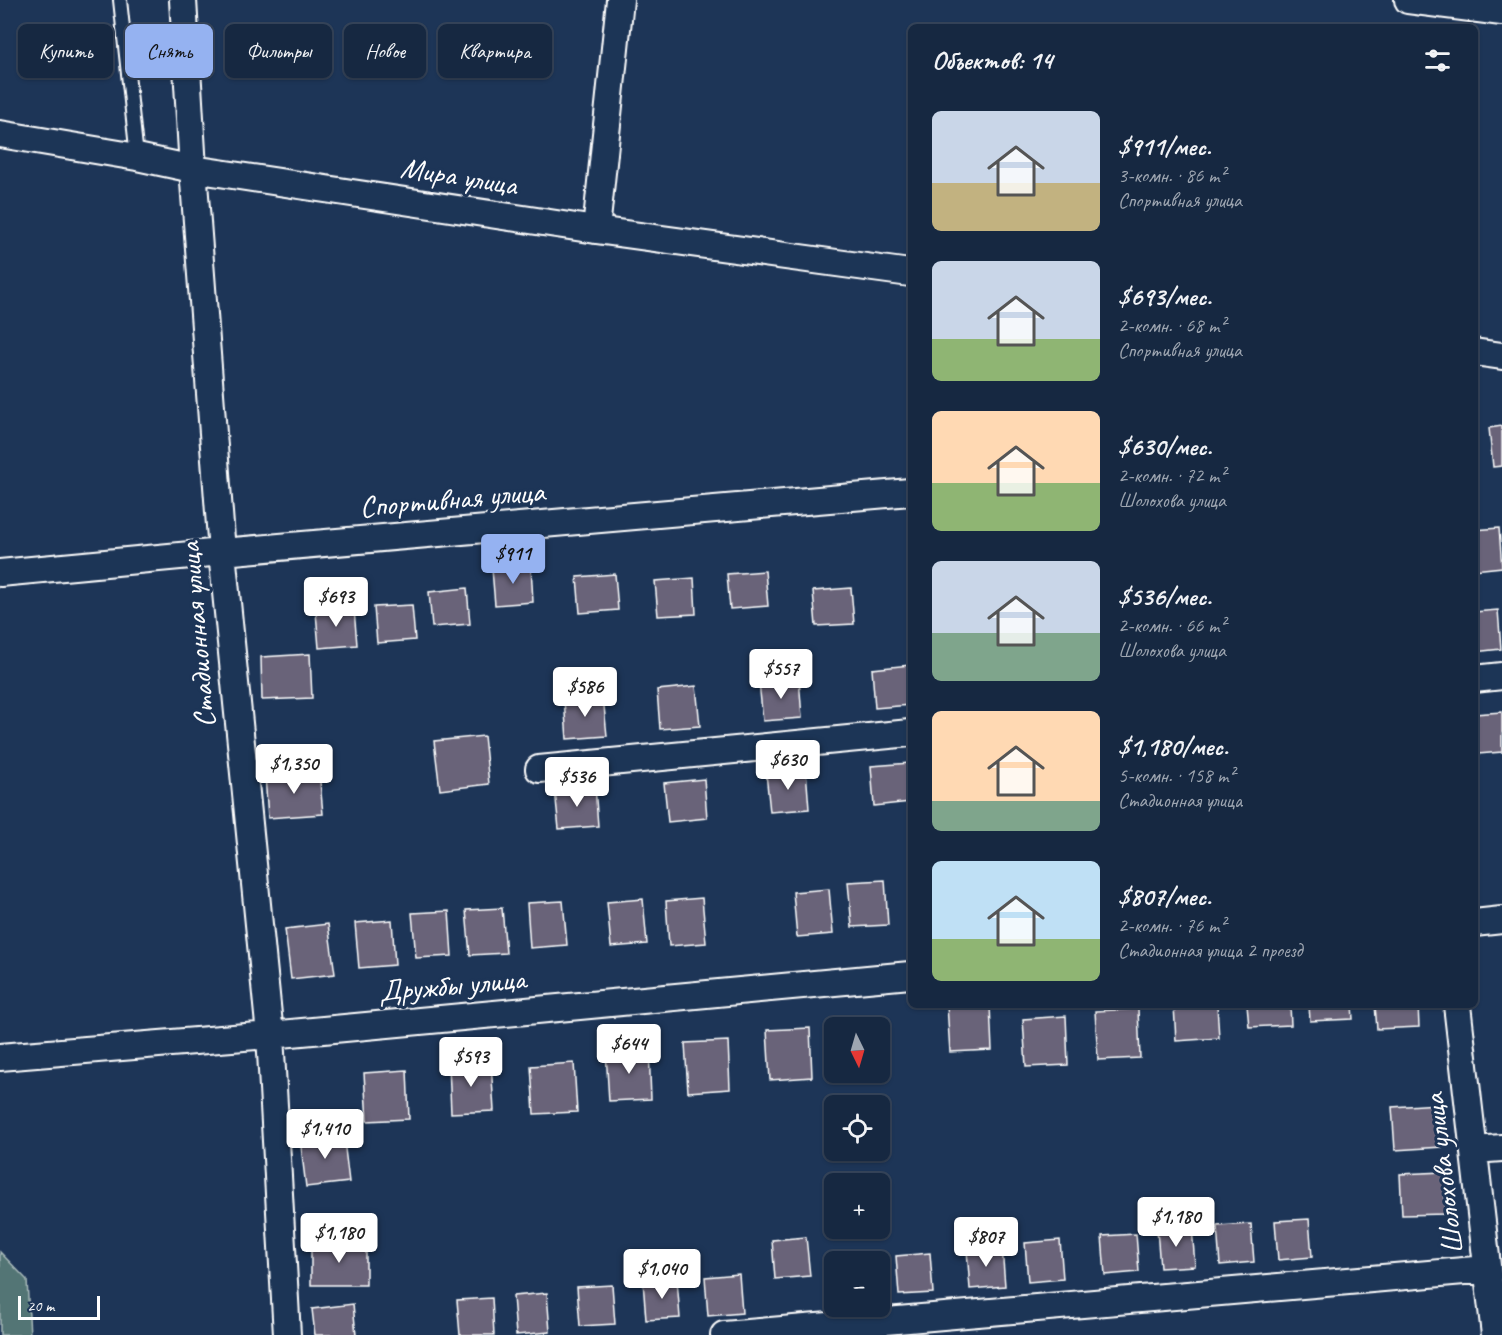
<!DOCTYPE html>
<html lang="ru">
<head>
<meta charset="utf-8">
<style>
  :root { --surface:#162841; --page:#1f3048; --text:#f1f3f6; --muted:#9ea6b1; --line:#35445a; --accent:#95b2f1 }
  body { margin:0; font-family:Caveat,sans-serif; background:var(--page); color:var(--text); height:100vh; display:flex; flex-direction:column; font-size:22px; white-space:nowrap }
  * { box-sizing:border-box; margin:0 }
  p { font-size:20px; color:var(--muted) }
  .icon { flex:none; width:33px; height:33px; fill:none; stroke:currentColor; stroke-width:2; stroke-linecap:round; stroke-linejoin:round }
  .map { position:relative; flex:1; overflow:hidden }
  .details { position:absolute; left:908px; top:24px; width:570px; height:984px; display:flex; flex-direction:column; background:var(--surface); border-radius:9px; box-shadow:0 2px 4px #0004,0 0 0 2px var(--line) }
  .details>* { flex:none }
  .banner { position:absolute; left:18px; top:24px; width:570px; height:54px; display:flex; gap:12px }
  .needle { width:39px; rotate:175deg }
  .fabs { position:absolute; left:824px; top:1017px; display:grid; gap:12px }
  .fabs a { display:grid; place-items:center; width:66px; height:66px; border-radius:9px; background:var(--surface); box-shadow:0 2px 4px #0004,0 0 0 2px var(--line); font-size:30px }
  .scale { position:absolute; left:18px; bottom:15px; width:82px; box-sizing:border-box; padding-left:6px; border:3px solid #fff; border-top:0; font-size:16px; line-height:21px; white-space:nowrap; color:#fff; -webkit-text-stroke:4px #1d3557; paint-order:stroke }
  .price { position:absolute; translate:-50% -51px; padding:0 14px; border-radius:6px; background:#fff; color:#222; font-size:20px; line-height:39px; filter:drop-shadow(0 2px 3px #0008) }
  .price::after { content:''; position:absolute; left:50%; top:36px; width:18px; height:14px; margin-left:-9px; background:inherit; clip-path:polygon(0 0,100% 0,50% 100%) }
  .price.active { background:var(--accent); color:#111 }
  ul { padding:0; list-style:none }
  li { display:flex; align-items:center; gap:18px; height:150px; padding:0 24px }
  li span { display:grid; place-items:center; flex:none; width:168px; height:120px; border-radius:9px; color:#555 }
  li>.icon { margin-inline-start:auto }
  span .icon { width:72px; height:72px; fill:#fffc; stroke-width:1 }
  li b { font-size:26px }
  h2 { display:flex; justify-content:space-between; align-items:center; height:72px; padding:0 24px; font-size:26px }
  .pill { padding:0 21px; border-radius:9px; background:var(--surface); box-shadow:0 2px 4px #0004,0 0 0 2px var(--line); font-size:21px; line-height:54px }
  .pill.active { background:var(--accent); color:#111 }
  .map>svg:first-child { display:block }
  .green { fill:#537474; stroke:#a9baba; stroke-width:1.5 }
  .building { fill:#696379; stroke:#fff; stroke-width:1.5 }
  .lines { fill:none; stroke-linecap:round; stroke-linejoin:round }
  .lane-casing { stroke:#fff; stroke-width:16 }
  .street-casing { stroke:#fff; stroke-width:30 }
  .lane { stroke:#1d3557; stroke-width:12 }
  .street { stroke:#1d3557; stroke-width:26 }
  .labels { text-anchor:middle; stroke-width:6; stroke-linejoin:round; paint-order:stroke }
  .street-label { font-size:30px; fill:#fff; stroke:#1d3557 }
</style>
</head>
<body>
<div class="map">
<svg width="1502" height="1335" viewBox="0 0 1502 1335">
  <rect width="100%" height="100%" fill="#1d3557"/>
  <filter id="ink" filterUnits="userSpaceOnUse"><feTurbulence type="fractalNoise" baseFrequency=".0167" numOctaves="2"/><feDisplacementMap in="SourceGraphic" scale="12" xChannelSelector="R" yChannelSelector="G"/><feConvolveMatrix kernelMatrix="1 2 1 2 8 2 1 2 1" color-interpolation-filters="sRGB"/></filter>
  <g filter="url(#ink)">
    <path class="green" d="M0,1252L27,1280L30,1335H0Z"/>
    <path class="building" d="M1502,426V466L1493,467L1489,428Z
      M1499,528L1502,567L1474,570V530Z
      M531,566L533,602L495,605L492,569Z
      M765,571L768,606L730,609L727,574Z
      M615,574L618,610L580,613L577,577Z
      M694,578L696,614L658,616L655,581Z
      M467,588L470,624L432,627L429,592Z
      M851,588L854,624L816,626L813,591Z
      M412,605L415,640L377,643L374,607Z
      M354,609L357,645L319,648L316,612Z
      M1498,610L1501,649L1474,652V612Z
      M310,654L312,698L262,700L261,657Z
      M910,665V705L875,708L872,669Z
      M799,678L802,718L763,721L759,682Z
      M696,686L700,726L660,729L657,690Z
      M603,696L607,736L567,739L564,700Z
      M1502,712V752L1478,754L1474,714Z
      M484,736L489,784L440,790L434,741Z
      M910,763V802L874,806L871,766Z
      M806,770L809,809L770,812L766,773Z
      M319,771L323,814L268,818L265,775Z
      M704,779L707,818L668,822L664,783Z
      M595,786L598,826L559,829L555,790Z
      M885,880L888,925L852,927L848,882Z
      M829,889L833,934L797,937L793,892Z
      M702,898L706,943L669,946L666,901Z
      M643,899L647,944L611,947L607,902Z
      M563,901L567,945L530,948L527,903Z
      M502,908L506,953L470,955L466,910Z
      M449,911L452,956L416,958L412,913Z
      M392,920L395,965L359,968L355,923Z
      M328,924L335,974L291,979L285,929Z
      M947,1005H990L992,1050L950,1052Z
      M1174,1005H1217L1219,1038L1176,1041Z
      M1247,1005H1290L1291,1025L1249,1027Z
      M1309,1005H1352L1353,1019L1310,1021Z
      M1375,1005H1418L1419,1027L1377,1029Z
      M1138,1009L1140,1058L1098,1060L1095,1011Z
      M1066,1016L1068,1065L1026,1067L1023,1019Z
      M810,1028L812,1077L770,1080L767,1030Z
      M728,1041L730,1089L688,1092L685,1043Z
      M649,1049L651,1099L609,1101L606,1052Z
      M491,1062L494,1111L451,1113L449,1065Z
      M574,1063L577,1112L534,1114L531,1066Z
      M407,1070L409,1119L367,1121L364,1073Z
      M1438,1104L1442,1147L1395,1150L1392,1107Z
      M343,1132L349,1182L306,1187L300,1138Z
      M1444,1172L1446,1214L1402,1215L1400,1174Z
      M1309,1219L1312,1257L1278,1260L1275,1221Z
      M1251,1224L1254,1262L1220,1265L1217,1226Z
      M1192,1227L1195,1266L1160,1268L1157,1229Z
      M1136,1234L1139,1272L1105,1275L1102,1236Z
      M806,1237L810,1276L775,1279L772,1240Z
      M1060,1240L1063,1279L1028,1282L1025,1243Z
      M366,1243V1285H311V1244Z
      M1002,1247L1005,1286L970,1289L967,1250Z
      M930,1253L933,1293L899,1295L896,1256Z
      M739,1274L742,1313L708,1316L705,1277Z
      M677,1279L680,1318L646,1320L643,1281Z
      M612,1285L615,1324L580,1326L577,1287Z
      M547,1293L550,1332L516,1335L513,1296Z
      M492,1298L494,1335H460L457,1300Z
      M353,1304L356,1335H315L312,1309Z"/>
    <g class="lines">
      <g class="lane-casing">
        <path id="lane" d="M120,0L137,157"/>
      </g>
      <g class="street-casing">
        <path id="street" d="M183,0L193,169L222,552L270,1035L287,1335
          M1408,0L1502,12
          M0,134L137,157L193,169L596,230L910,273
          M596,230L620,0
          M1474,352L1502,356
          M0,573L222,552L910,492
          M1474,679L1502,676
          M539,769L910,733
          M1474,923L1502,920
          M1457,1005L1495,1335
          M0,1057L270,1035L910,975
          M1474,1150L1502,1148
          M724,1335L1487,1269"/>
      </g>
      <use href="#lane" class="lane"/>
      <use href="#street" class="street"/>
    </g>
  </g>
  <g class="labels">
    <g class="street-label">
      <text transform="translate(459 176) rotate(9)" y="10">Мира улица</text>
      <text transform="translate(452 499) rotate(-5)" y="10">Спортивная улица</text>
      <text transform="translate(197 635) rotate(-95)" y="10">Стадионная улица</text>
      <text transform="translate(452 985) rotate(-5)" y="10">Дружбы улица</text>
      <text transform="translate(1443 1174) rotate(-97)" y="10">Шолохова улица</text>
    </g>
  </g>
</svg>
<div class="fabs">
<a><svg class="needle" viewBox="-14 -14 28 28"><path d="M0-13l5 13h-10z" fill="#e53935"/><path d="M0 13l5-13h-10z" fill="#9ea6b1"/></svg></a>
<a><svg class="icon" aria-label="locate" viewBox="0 0 24 24"><circle cx="12" cy="12" r="6"/><path d="M12 2v4M12 18v4M2 12h4M18 12h4"/></svg></a>
<a>+</a>
<a>−</a>
</div>
<div class="scale">20 m</div>
<b class="price active" style="left:513px;top:585px">$911</b>
<b class="price" style="left:336px;top:628px">$693</b>
<b class="price" style="left:781px;top:700px">$557</b>
<b class="price" style="left:585px;top:718px">$586</b>
<b class="price" style="left:788px;top:791px">$630</b>
<b class="price" style="left:294px;top:795px">$1,350</b>
<b class="price" style="left:577px;top:808px">$536</b>
<b class="price" style="left:629px;top:1075px">$644</b>
<b class="price" style="left:471px;top:1088px">$593</b>
<b class="price" style="left:325px;top:1160px">$1,410</b>
<b class="price" style="left:1176px;top:1248px">$1,180</b>
<b class="price" style="left:339px;top:1264px">$1,180</b>
<b class="price" style="left:986px;top:1268px">$807</b>
<b class="price" style="left:662px;top:1300px">$1,040</b>
<div class="banner">
<a class="pill">Купить</a>
<a class="pill active">Снять</a>
<a class="pill">Фильтры</a>
<a class="pill">Новое</a>
<a class="pill">Квартира</a>
</div>
<section class="details">
<h2>Объектов: 14<svg class="icon" aria-label="filters" viewBox="0 0 24 24"><path d="M4 7h16M4 17h16"/><circle cx="9" cy="7" r="2"/><circle cx="15" cy="17" r="2"/></svg></h2>
<ul>
<li><span style="background:linear-gradient(#c9d6e8 60%,#c2b280 0)"><svg class="icon" aria-label="home" viewBox="0 0 24 24"><path d="M3 11l9-7 9 7M6 9v11h12V9"/></svg></span><div><b>$911/мес.</b><p>3-комн. · 86 m²</p><p>Спортивная улица</p></div></li>
<li><span style="background:linear-gradient(#c9d6e8 65%,#8fb573 0)"><svg class="icon" aria-label="home" viewBox="0 0 24 24"><path d="M3 11l9-7 9 7M6 9v11h12V9"/></svg></span><div><b>$693/мес.</b><p>2-комн. · 68 m²</p><p>Спортивная улица</p></div></li>
<li><span style="background:linear-gradient(#ffd9b3 60%,#8fb573 0)"><svg class="icon" aria-label="home" viewBox="0 0 24 24"><path d="M3 11l9-7 9 7M6 9v11h12V9"/></svg></span><div><b>$630/мес.</b><p>2-комн. · 72 m²</p><p>Шолохова улица</p></div></li>
<li><span style="background:linear-gradient(#c9d6e8 60%,#7fa58c 0)"><svg class="icon" aria-label="home" viewBox="0 0 24 24"><path d="M3 11l9-7 9 7M6 9v11h12V9"/></svg></span><div><b>$536/мес.</b><p>2-комн. · 66 m²</p><p>Шолохова улица</p></div></li>
<li><span style="background:linear-gradient(#ffd9b3 75%,#7fa58c 0)"><svg class="icon" aria-label="home" viewBox="0 0 24 24"><path d="M3 11l9-7 9 7M6 9v11h12V9"/></svg></span><div><b>$1,180/мес.</b><p>5-комн. · 158 m²</p><p>Стадионная улица</p></div></li>
<li><span style="background:linear-gradient(#bfe0f5 65%,#8fb573 0)"><svg class="icon" aria-label="home" viewBox="0 0 24 24"><path d="M3 11l9-7 9 7M6 9v11h12V9"/></svg></span><div><b>$807/мес.</b><p>2-комн. · 76 m²</p><p>Стадионная улица 2 проезд</p></div></li>
</ul>
</section>
</div>
</body>
</html>
